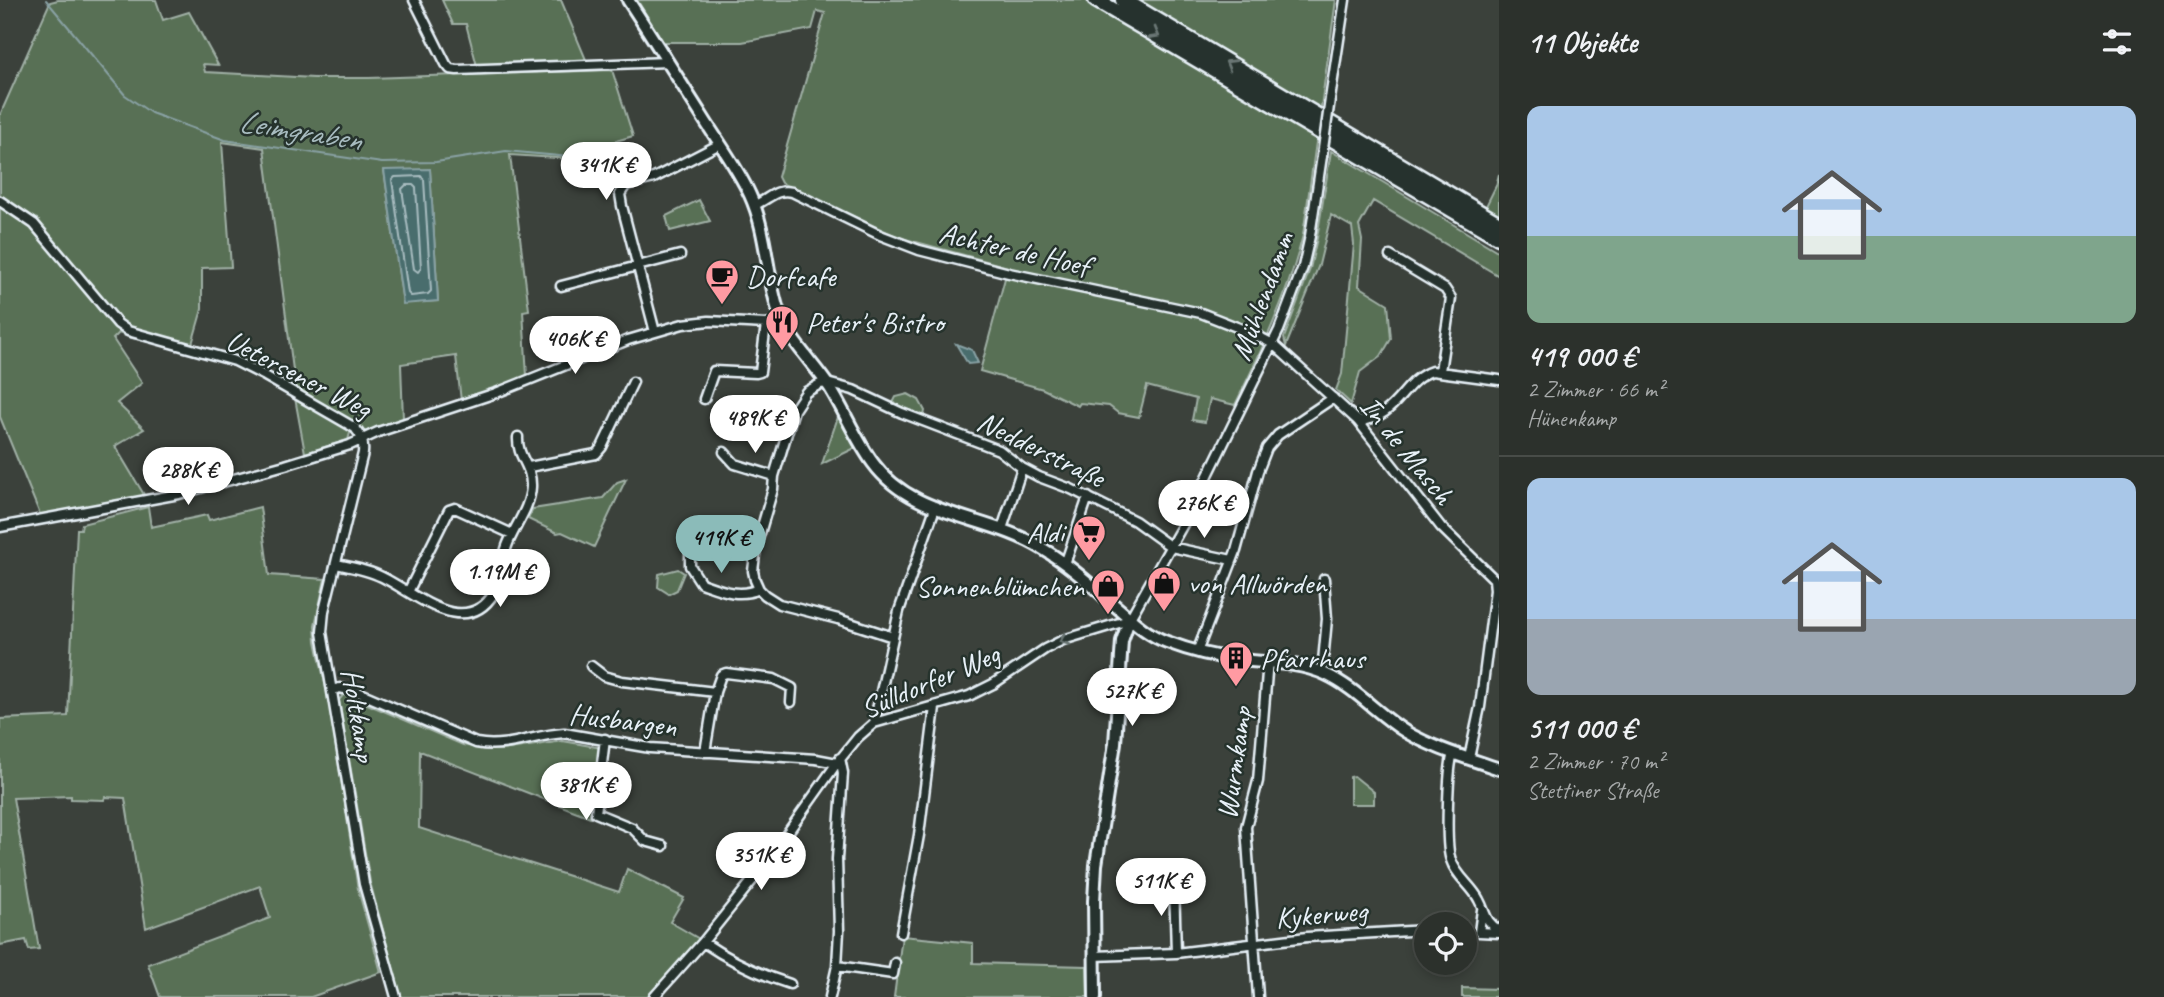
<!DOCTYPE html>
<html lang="de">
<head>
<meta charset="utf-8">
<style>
  :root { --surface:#2c312c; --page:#343934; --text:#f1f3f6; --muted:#a6a9a9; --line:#484c48; --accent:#8bbbb9 }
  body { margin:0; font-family:Caveat,sans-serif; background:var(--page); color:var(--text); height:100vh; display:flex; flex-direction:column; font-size:26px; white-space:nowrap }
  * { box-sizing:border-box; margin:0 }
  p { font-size:23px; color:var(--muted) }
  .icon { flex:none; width:38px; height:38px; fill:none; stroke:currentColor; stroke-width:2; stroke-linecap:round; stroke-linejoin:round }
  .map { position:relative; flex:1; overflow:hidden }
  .details { display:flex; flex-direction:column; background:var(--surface); width:665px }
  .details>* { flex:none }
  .controls { position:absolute; left:1414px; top:912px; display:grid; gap:14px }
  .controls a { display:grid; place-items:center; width:63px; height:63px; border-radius:50%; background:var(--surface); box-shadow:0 4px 10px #0003,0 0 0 2px var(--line); font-size:35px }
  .price { position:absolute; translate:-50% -60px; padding:0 16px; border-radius:24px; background:#fff; color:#222; font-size:23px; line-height:46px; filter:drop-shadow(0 2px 4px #0008) }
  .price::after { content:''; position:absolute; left:50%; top:42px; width:21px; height:16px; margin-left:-10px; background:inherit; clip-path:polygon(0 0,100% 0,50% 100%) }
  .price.active { background:var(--accent); color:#111 }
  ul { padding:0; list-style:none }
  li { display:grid; align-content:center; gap:14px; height:371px; padding:0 28px }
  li+li { border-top:2px solid var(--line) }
  li span { display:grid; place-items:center; height:217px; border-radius:14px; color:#555 }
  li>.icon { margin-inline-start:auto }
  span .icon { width:126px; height:126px; fill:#fffc; stroke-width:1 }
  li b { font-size:30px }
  h2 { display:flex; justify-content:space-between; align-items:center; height:84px; padding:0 28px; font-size:30px }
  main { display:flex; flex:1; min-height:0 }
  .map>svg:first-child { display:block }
  .green { fill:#596f54; stroke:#a0b0a6; stroke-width:2; fill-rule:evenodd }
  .water { fill:#496d6d; stroke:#89a2a5; stroke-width:2 }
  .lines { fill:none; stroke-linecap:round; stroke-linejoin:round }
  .shore { stroke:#a8bcc0; stroke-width:2 }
  .stream { stroke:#89a2a5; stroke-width:2 }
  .street-casing { stroke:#e8f1f8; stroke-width:13 }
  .secondary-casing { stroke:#e8f1f8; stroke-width:16 }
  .highway-casing { stroke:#e8f1f8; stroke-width:19 }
  .street { stroke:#26332d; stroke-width:8 }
  .secondary { stroke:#26332d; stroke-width:10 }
  .highway { stroke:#26332d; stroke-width:14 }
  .street-bridge-casing { stroke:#e8f1f8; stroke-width:13; stroke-linecap:butt }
  .street-bridge { stroke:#26332d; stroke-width:8 }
  .oneway { stroke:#6a7674 }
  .labels { text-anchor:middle; stroke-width:5; stroke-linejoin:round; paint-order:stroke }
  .street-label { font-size:30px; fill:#e8f1f8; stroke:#26332d }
  .poi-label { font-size:30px; fill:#e8f1f8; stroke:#26332d; text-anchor:start }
  .water-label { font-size:32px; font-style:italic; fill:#a8bcc0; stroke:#26332d }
</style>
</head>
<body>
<main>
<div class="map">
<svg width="1499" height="997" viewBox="0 0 1499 997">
  <rect width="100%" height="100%" fill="#3b413b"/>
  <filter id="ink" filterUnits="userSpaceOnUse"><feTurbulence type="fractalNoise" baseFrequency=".0143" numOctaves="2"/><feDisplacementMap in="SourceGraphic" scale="14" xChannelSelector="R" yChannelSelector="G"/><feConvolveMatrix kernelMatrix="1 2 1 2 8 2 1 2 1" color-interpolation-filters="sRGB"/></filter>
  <g filter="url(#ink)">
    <path class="green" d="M58,0H156L163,20L189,12L218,65L203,64L205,72L314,78H369L612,70L633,136L599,146L603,161L510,155L529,310L523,311L527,376L461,401L456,356L401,364L403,419L367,431L350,433L348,440L305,453L295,398L234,366L196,353L128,337L119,333L113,339L142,383L117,403L144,429L115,446L146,498L41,517L0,417V115L50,2ZM222,142L264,148L295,385L237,358L192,344L202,309V268L231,267ZM384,170H430L438,301L403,303Z
      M442,0H561L587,62L477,66L466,24H453Z
      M637,0H1336L1303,235C1288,295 1262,350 1235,405L1210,399L1205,422L1192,420L1196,399L1147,386L1139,417L1118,413L1109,406L1080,403L1078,406L1043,389L980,371L1008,267L898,237L781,183L778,177L825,13L817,11L812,29L742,42H663Z
      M1331,151L1499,252V276L1373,201L1359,226L1362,240L1359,286L1388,304L1391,339L1381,356L1360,372L1351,404L1336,390L1342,374L1354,244L1352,227L1331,215L1319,265L1286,346L1284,338L1310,269L1317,238Z
      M1499,174V216L1485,208L1496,186Z
      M699,200L710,221L670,231L666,216Z
      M908,394L919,400L925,411L924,416L895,406L893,403L896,397Z
      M838,417L855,448L822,464Z
      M626,479L594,547L562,532L557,533L528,519L533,509L603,498L617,482Z
      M148,507L151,527L207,515L209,520L260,507L269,575L325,579L315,625L316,641L329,702L358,889L381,972L311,997H160L148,964L270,918L260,886L146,928L125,798L105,797L104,800L71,799V796L13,798L39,949L29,950L26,940L0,945V719L68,716L77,529H81L82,524Z
      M678,569L684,573L677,590L669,594L658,587L659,574Z
      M344,694L463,745L484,749L502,750L563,741L602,748L590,817L420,751L419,828L619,892L627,869L684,898L670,922L701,940L648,997H401L370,882L339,700Z
      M1354,776L1374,792V804H1350V777Z
      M902,936L973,943V963L1087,966L1088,997H894Z
      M1462,988L1499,989V997H1462Z"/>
    <path class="water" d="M430,169L438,301L403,304L384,170Z
      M956,344L972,350L978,363L968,364Z"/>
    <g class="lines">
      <path class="shore" d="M421,176L424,180L431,291L428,294L411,296L408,293L392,180L395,177Z
        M406,185H413L416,188L421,268L418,272L414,269L402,189Z"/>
      <path class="stream" d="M46,0L125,95L151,113L225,140L382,163L436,162L506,151L602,160"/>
      <g class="street-casing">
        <path id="street" d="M414,0L446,64L450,69L457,70L668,62
          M1330,99L1345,0
          M0,201L34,224L118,324L128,331L235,361L265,376L355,428C362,436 364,443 363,453L324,611L322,632L364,884L396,997
          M755,205C769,199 776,188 792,192L880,235L919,250L1009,273L1201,313L1252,333L1273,344L1358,421L1441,527L1494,579L1495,590L1480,707L1469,758
          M1390,256L1445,289L1451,298L1440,371
          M561,286L680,255
          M655,332L622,206L620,194L626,185L654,178L720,144
          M704,399L714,371L756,373L760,372L766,324
          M1358,421C1399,418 1401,381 1432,371L1499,380
          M724,452L735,464L774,476
          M529,467L596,454L602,447L633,382
          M0,527L179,494L285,465L350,445L378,432L496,393L628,340L683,324L709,321L766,324L783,321
          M1002,529L1022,468
          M690,551V566L701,583C721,590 738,598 759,589
          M336,564C351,567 368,570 382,577C415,593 465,640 494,593C503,579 501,562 507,546C514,527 530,508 531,487C532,465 517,458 518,437
          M1065,564L1088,497
          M408,592L449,510L455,508L512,534
          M893,637L838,619L779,604L765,595L759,589L755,580L753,571L756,547L773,489L774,476L794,410L806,392L820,384L827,383L853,390L902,413L999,450L1022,468L1039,477L1071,489L1135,521L1171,547L1232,560
          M1197,652L1236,551L1258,471L1267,448L1278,435L1333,398
          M591,666L604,676L622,681L715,692
          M1322,672L1327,619L1324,579
          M332,690L340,688L358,692L476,743C507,749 533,735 564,733L650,748L816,759L837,763
          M874,723L899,611L935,508
          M605,739L596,813L632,828L645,841L663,846
          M705,752L715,692L721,675L726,673L774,679L792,688L791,702
          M1453,753C1448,768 1445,846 1451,860C1456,876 1472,886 1479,900C1486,913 1485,922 1499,930
          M1174,882L1176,953
          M1482,910L1479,932L1499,933
          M901,933L919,835L935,707
          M703,942C731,961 758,974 790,984
          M1094,956L1176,953L1307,937L1426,930
          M837,966L893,974L895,963
          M654,997L703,942L764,866L837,763L858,737L874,723L969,696L993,684L1045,649L1063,640L1129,620L1190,512L1279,330L1303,267L1310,236L1322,156
          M830,997L837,966L839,931L837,859L843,773L840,758
          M1258,997L1246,827L1258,781L1268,661"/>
      </g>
      <g class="secondary-casing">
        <path id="secondary" d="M628,0C653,38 677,77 702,116C718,142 737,167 750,195C767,232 766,272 778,310C788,340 813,362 830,388C845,412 856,440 873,463C913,518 989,515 1043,549C1068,564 1090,584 1112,603C1130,618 1145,634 1167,642C1191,651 1215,657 1240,660C1269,663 1298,662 1325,674C1356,688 1378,715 1406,732C1435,749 1468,758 1499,769
          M1095,997L1094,901L1096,865L1115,743L1122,641L1129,620"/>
      </g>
      <g class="highway-casing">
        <path id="highway" d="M1096,0L1499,237
          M1123,0L1499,224"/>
      </g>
      <use href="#street" class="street"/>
      <use href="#secondary" class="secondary"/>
      <use href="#highway" class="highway"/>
      <g class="street-bridge-casing">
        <path id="street-bridge" d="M1322,156L1330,99"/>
      </g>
      <use href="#street-bridge" class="street-bridge"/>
    </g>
    <defs><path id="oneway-chevron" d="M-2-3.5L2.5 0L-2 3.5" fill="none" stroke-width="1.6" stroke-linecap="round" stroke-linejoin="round" transform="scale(1.75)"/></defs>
    <g class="oneway">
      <use href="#oneway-chevron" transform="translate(1155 34) rotate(30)"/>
      <use href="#oneway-chevron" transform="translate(1230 64) rotate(-149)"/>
      <use href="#oneway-chevron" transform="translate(1064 640) rotate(158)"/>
    </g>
  </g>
  <defs>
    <g id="cafe-pin" transform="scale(1.75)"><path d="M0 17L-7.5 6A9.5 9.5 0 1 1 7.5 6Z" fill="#ff9aa2" stroke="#26332d"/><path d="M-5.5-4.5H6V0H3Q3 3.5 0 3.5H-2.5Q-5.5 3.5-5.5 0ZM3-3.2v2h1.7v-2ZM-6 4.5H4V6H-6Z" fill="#111"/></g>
    <g id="restaurant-pin" transform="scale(1.75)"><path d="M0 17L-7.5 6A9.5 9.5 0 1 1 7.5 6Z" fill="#ff9aa2" stroke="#26332d"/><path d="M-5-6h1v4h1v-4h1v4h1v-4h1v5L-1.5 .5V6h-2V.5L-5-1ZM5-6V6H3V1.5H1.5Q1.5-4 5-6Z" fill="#111"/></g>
    <g id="supermarket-pin" transform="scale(1.75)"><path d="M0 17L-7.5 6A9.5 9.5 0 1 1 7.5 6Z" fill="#ff9aa2" stroke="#26332d"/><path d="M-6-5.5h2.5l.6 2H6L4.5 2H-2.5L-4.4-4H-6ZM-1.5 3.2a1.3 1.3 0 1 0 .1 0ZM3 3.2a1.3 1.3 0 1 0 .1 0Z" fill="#111"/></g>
    <g id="shop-pin" transform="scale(1.75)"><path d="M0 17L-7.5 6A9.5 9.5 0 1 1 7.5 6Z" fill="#ff9aa2" stroke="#26332d"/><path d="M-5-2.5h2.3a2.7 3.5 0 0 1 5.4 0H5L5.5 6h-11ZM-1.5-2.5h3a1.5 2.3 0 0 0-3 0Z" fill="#111"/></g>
    <g id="building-pin" transform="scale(1.75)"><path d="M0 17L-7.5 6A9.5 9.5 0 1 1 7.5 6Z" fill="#ff9aa2" stroke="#26332d"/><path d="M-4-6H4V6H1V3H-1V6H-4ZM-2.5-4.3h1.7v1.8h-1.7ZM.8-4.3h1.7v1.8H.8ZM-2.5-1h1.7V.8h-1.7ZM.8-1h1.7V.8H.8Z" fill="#111"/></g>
  </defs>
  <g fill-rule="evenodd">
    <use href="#cafe-pin" x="722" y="276"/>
    <use href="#restaurant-pin" x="782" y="322"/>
    <use href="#supermarket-pin" x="1089" y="532"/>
    <use href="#shop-pin" x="1164" y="583"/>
    <use href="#shop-pin" x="1108" y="586"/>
    <use href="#building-pin" x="1236" y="658"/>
  </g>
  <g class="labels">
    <g class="street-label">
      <text transform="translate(1014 249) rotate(13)" y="10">Achter de Hoef</text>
      <text transform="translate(1262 296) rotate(-70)" y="10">Mühlendamm</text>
      <text transform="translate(299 374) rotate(27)" y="10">Uetersener Weg</text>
      <text transform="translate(1041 449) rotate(26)" y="10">Nedderstraße</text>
      <text transform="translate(1407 450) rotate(51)" y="10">In de Masch</text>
      <text transform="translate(930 681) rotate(-23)" y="10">Sülldorfer Weg</text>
      <text transform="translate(359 715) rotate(81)" y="10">Holtkamp</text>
      <text transform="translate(623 720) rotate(7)" y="10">Husbargen</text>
      <text transform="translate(1234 763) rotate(-82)" y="10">Wurmkamp</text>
      <text transform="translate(1321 914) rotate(-5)" y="10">Kykerweg</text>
    </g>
    <g class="poi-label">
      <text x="746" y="286">Dorfcafe</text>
      <text x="806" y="332">Peter's Bistro</text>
      <text x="1064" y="542" text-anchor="end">Aldi</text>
      <text x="1188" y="593">von Allwörden</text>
      <text x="1084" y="596" text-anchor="end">Sonnenblümchen</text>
      <text x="1260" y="668">Pfarrhaus</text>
    </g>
    <g class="water-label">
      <text transform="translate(300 130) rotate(9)" y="11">Leimgraben</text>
    </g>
  </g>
</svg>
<div class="controls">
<a><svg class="icon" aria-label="locate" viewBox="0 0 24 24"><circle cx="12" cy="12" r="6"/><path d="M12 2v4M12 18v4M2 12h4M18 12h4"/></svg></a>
</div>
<b class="price" style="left:606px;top:202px">341K €</b>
<b class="price" style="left:575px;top:376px">406K €</b>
<b class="price" style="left:755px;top:455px">489K €</b>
<b class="price" style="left:188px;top:507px">288K €</b>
<b class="price" style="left:1204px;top:540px">276K €</b>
<b class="price active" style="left:721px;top:575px">419K €</b>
<b class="price" style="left:500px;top:609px">1.19M €</b>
<b class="price" style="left:1132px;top:728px">527K €</b>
<b class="price" style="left:586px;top:822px">381K €</b>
<b class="price" style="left:761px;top:892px">351K €</b>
<b class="price" style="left:1161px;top:918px">511K €</b>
</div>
<section class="details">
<h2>11 Objekte<svg class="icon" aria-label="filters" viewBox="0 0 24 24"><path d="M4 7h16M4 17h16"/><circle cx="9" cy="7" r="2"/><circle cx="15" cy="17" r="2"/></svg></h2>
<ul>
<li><span style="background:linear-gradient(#a9c7e8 60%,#7fa58c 0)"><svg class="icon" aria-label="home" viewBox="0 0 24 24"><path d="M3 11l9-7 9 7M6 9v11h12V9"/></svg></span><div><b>419 000 €</b><p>2 Zimmer · 66 m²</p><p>Hünenkamp</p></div></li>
<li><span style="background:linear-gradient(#a9c7e8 65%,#9aa5b1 0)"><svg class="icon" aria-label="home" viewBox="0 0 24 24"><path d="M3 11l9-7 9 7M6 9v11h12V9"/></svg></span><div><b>511 000 €</b><p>2 Zimmer · 70 m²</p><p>Stettiner Straße</p></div></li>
</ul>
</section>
</main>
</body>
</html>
